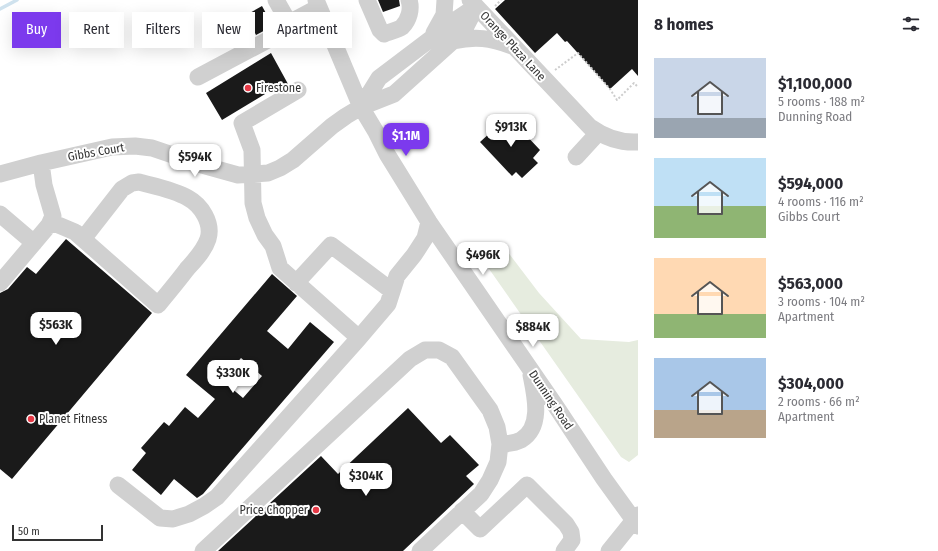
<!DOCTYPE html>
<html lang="en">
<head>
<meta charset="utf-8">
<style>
  :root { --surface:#fff; --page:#f2f2f3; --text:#2b2b33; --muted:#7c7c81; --accent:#7c3aed }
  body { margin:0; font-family:"Fira Sans Condensed",sans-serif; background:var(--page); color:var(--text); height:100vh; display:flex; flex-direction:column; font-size:15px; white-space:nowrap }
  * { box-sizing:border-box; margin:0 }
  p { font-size:13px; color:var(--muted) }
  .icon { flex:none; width:22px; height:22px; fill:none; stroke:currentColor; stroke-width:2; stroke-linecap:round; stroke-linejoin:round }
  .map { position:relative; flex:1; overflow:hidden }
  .drawer { display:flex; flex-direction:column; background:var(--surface); width:300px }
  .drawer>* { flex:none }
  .banner { position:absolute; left:12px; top:12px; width:380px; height:36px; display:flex; gap:8px }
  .scale { position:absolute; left:12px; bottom:10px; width:91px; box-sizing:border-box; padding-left:4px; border:2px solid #333; border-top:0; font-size:11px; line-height:14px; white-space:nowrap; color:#333; -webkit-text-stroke:3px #fff; paint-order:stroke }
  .price { position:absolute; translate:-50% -34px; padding:0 9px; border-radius:8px; background:#fff; color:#222; font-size:13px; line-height:26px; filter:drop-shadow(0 1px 2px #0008) }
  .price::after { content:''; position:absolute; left:50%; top:24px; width:12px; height:9px; margin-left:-6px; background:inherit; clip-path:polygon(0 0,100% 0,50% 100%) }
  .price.on { background:var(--accent); color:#fff }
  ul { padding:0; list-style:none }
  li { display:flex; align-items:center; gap:12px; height:100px; padding:0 16px }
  li span { display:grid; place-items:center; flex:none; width:112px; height:80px; border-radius:0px; color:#555 }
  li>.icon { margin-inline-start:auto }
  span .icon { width:48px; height:48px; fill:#fffc; stroke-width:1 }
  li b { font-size:17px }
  h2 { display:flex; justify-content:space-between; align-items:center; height:48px; padding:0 16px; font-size:17px }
  .pill { padding:0 14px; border-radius:0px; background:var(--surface); box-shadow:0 4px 16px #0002; font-size:14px; line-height:36px }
  .pill.on { background:var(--accent); color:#fff }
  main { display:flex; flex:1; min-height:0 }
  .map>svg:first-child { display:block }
  .green { fill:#e6ecdf }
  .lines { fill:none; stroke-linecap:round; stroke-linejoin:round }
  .stream { stroke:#cfe2ee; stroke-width:3.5 }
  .building { fill:#1a1a1a; fill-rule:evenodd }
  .path { stroke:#cdcdcd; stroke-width:2; stroke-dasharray:2 2; stroke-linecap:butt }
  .minor { stroke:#d0d0d0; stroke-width:17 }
  .poi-dot { fill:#e63946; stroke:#fff; stroke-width:1.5 }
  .labels { text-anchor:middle; stroke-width:4; stroke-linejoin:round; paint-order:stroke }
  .street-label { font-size:12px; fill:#333; stroke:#fff }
  .poi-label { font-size:12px; fill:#333; stroke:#fff; text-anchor:start }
</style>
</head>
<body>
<main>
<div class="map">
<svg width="638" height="551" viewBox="0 0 638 551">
  <rect width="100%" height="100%" fill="#fff"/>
  <path class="green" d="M504,247L539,293L581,339L629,342L638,340V455L629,462L621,457L487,266Z"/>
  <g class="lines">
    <path class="stream" d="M0,9L17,0"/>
  </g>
  <path class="building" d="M378,0H399L400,6L383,12Z
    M505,0H638V76L632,69L610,89L567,41L565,42L557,33L535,53L495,9Z
    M262,6L273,26L256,35L246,15Z
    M271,53L288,84L274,93L270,91L222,120L206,93Z
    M508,116L540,150L533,158L538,163L522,178L516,172L512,176L480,142L491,132L488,128L495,122L498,125Z
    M66,239L152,313L12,479L0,469V293L8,289L27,267L36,274Z
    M272,274L297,296L267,331L288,349L310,322L334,342L203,494L197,498L174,479L161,495L132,470L146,453L141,448L164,422L169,426L185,407L198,418L215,399L186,375ZM241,358L262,376L243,398L222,380Z
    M408,408L441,443L450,435L479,465L466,476L474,484L403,551H218L321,456L338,474Z"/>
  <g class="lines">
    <path class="path" d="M495,6L501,0
      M555,70L578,53L610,89L617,100L634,83L638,87"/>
    <path class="minor" d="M276,0L289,23L319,7
      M316,0L361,107L376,132L387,154L429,222L555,405L604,479L638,526
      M367,0L380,30L384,34C389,32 398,30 402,27C409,20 412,9 409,0
      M470,0L590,127C604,137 621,143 638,142
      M434,33L444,15L445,0
      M453,41C476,36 490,38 512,46
      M198,77L279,34L289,23
      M361,107L379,78L457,19L475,7
      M576,157L598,133
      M0,174L41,163L112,147L135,146L152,148L202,165L238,175L268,173L280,168L293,160L332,126L346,116L361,107L394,94L453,41L464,30L476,7
      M0,214L34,243
      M49,225L56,224L75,232L158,305C168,293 178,281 187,269C195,260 204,251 208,239C213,223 201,205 188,198C175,190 154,186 139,182L132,183L122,189L83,239
      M0,283L49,225L53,216L44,185L41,163
      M296,283L331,245L392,291
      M359,338L388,304L397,276L414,255L425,238L429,222
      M500,444C507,444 515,443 521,440C543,427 535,395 531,375
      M118,485L160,518L173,519L189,514L204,506L217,497L359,338L280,268L273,246L265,235L257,218L253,203L252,150L242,123L298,90
      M462,511L480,529L527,485L566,524L571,532L572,540L564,551
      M203,551L410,359L425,350H439L452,357L490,410L497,427L500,444L498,462L490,480L481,494L420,551
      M609,551L638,515"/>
  </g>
  <g class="poi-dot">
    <circle cx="248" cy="88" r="4"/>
    <circle cx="31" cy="419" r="4"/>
    <circle cx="316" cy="510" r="4"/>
  </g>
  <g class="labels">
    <g class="street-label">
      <text transform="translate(513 46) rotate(47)" y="4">Orange Plaza Lane</text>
      <text transform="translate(96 152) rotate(-10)" y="4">Gibbs Court</text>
      <text transform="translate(551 400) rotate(56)" y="4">Dunning Road</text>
    </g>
    <g class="poi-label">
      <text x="256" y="92">Firestone</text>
      <text x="39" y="423">Planet Fitness</text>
      <text x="308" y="514" text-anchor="end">Price Chopper</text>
    </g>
  </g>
</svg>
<div class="scale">50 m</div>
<b class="price" style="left:511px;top:148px">$913K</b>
<b class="price on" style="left:406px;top:157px">$1.1M</b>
<b class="price" style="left:195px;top:178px">$594K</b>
<b class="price" style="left:483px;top:276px">$496K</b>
<b class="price" style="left:56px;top:346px">$563K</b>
<b class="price" style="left:533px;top:348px">$884K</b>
<b class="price" style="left:233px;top:394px">$330K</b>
<b class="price" style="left:366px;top:497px">$304K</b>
<div class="banner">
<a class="pill on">Buy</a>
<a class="pill">Rent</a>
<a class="pill">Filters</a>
<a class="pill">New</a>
<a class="pill">Apartment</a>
</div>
</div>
<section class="drawer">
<h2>8 homes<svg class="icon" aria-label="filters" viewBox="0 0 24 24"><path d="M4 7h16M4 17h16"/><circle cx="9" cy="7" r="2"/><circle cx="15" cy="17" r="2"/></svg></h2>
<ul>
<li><span style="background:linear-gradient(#c9d6e8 75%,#9aa5b1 0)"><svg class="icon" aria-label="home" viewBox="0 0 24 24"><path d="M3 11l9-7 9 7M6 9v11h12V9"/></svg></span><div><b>$1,100,000</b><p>5 rooms · 188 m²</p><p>Dunning Road</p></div></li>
<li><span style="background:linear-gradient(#bfe0f5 60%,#8fb573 0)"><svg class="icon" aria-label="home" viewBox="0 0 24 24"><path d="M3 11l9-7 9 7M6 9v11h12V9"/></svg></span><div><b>$594,000</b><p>4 rooms · 116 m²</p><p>Gibbs Court</p></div></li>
<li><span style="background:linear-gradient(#ffd9b3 70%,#8fb573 0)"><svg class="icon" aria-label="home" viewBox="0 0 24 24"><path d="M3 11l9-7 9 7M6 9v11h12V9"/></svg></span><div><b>$563,000</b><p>3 rooms · 104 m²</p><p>Apartment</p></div></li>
<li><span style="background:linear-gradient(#a9c7e8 65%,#b9a48a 0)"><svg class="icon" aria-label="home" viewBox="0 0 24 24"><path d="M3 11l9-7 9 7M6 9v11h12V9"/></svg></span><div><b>$304,000</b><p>2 rooms · 66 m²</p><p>Apartment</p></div></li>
</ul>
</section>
</main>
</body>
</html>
